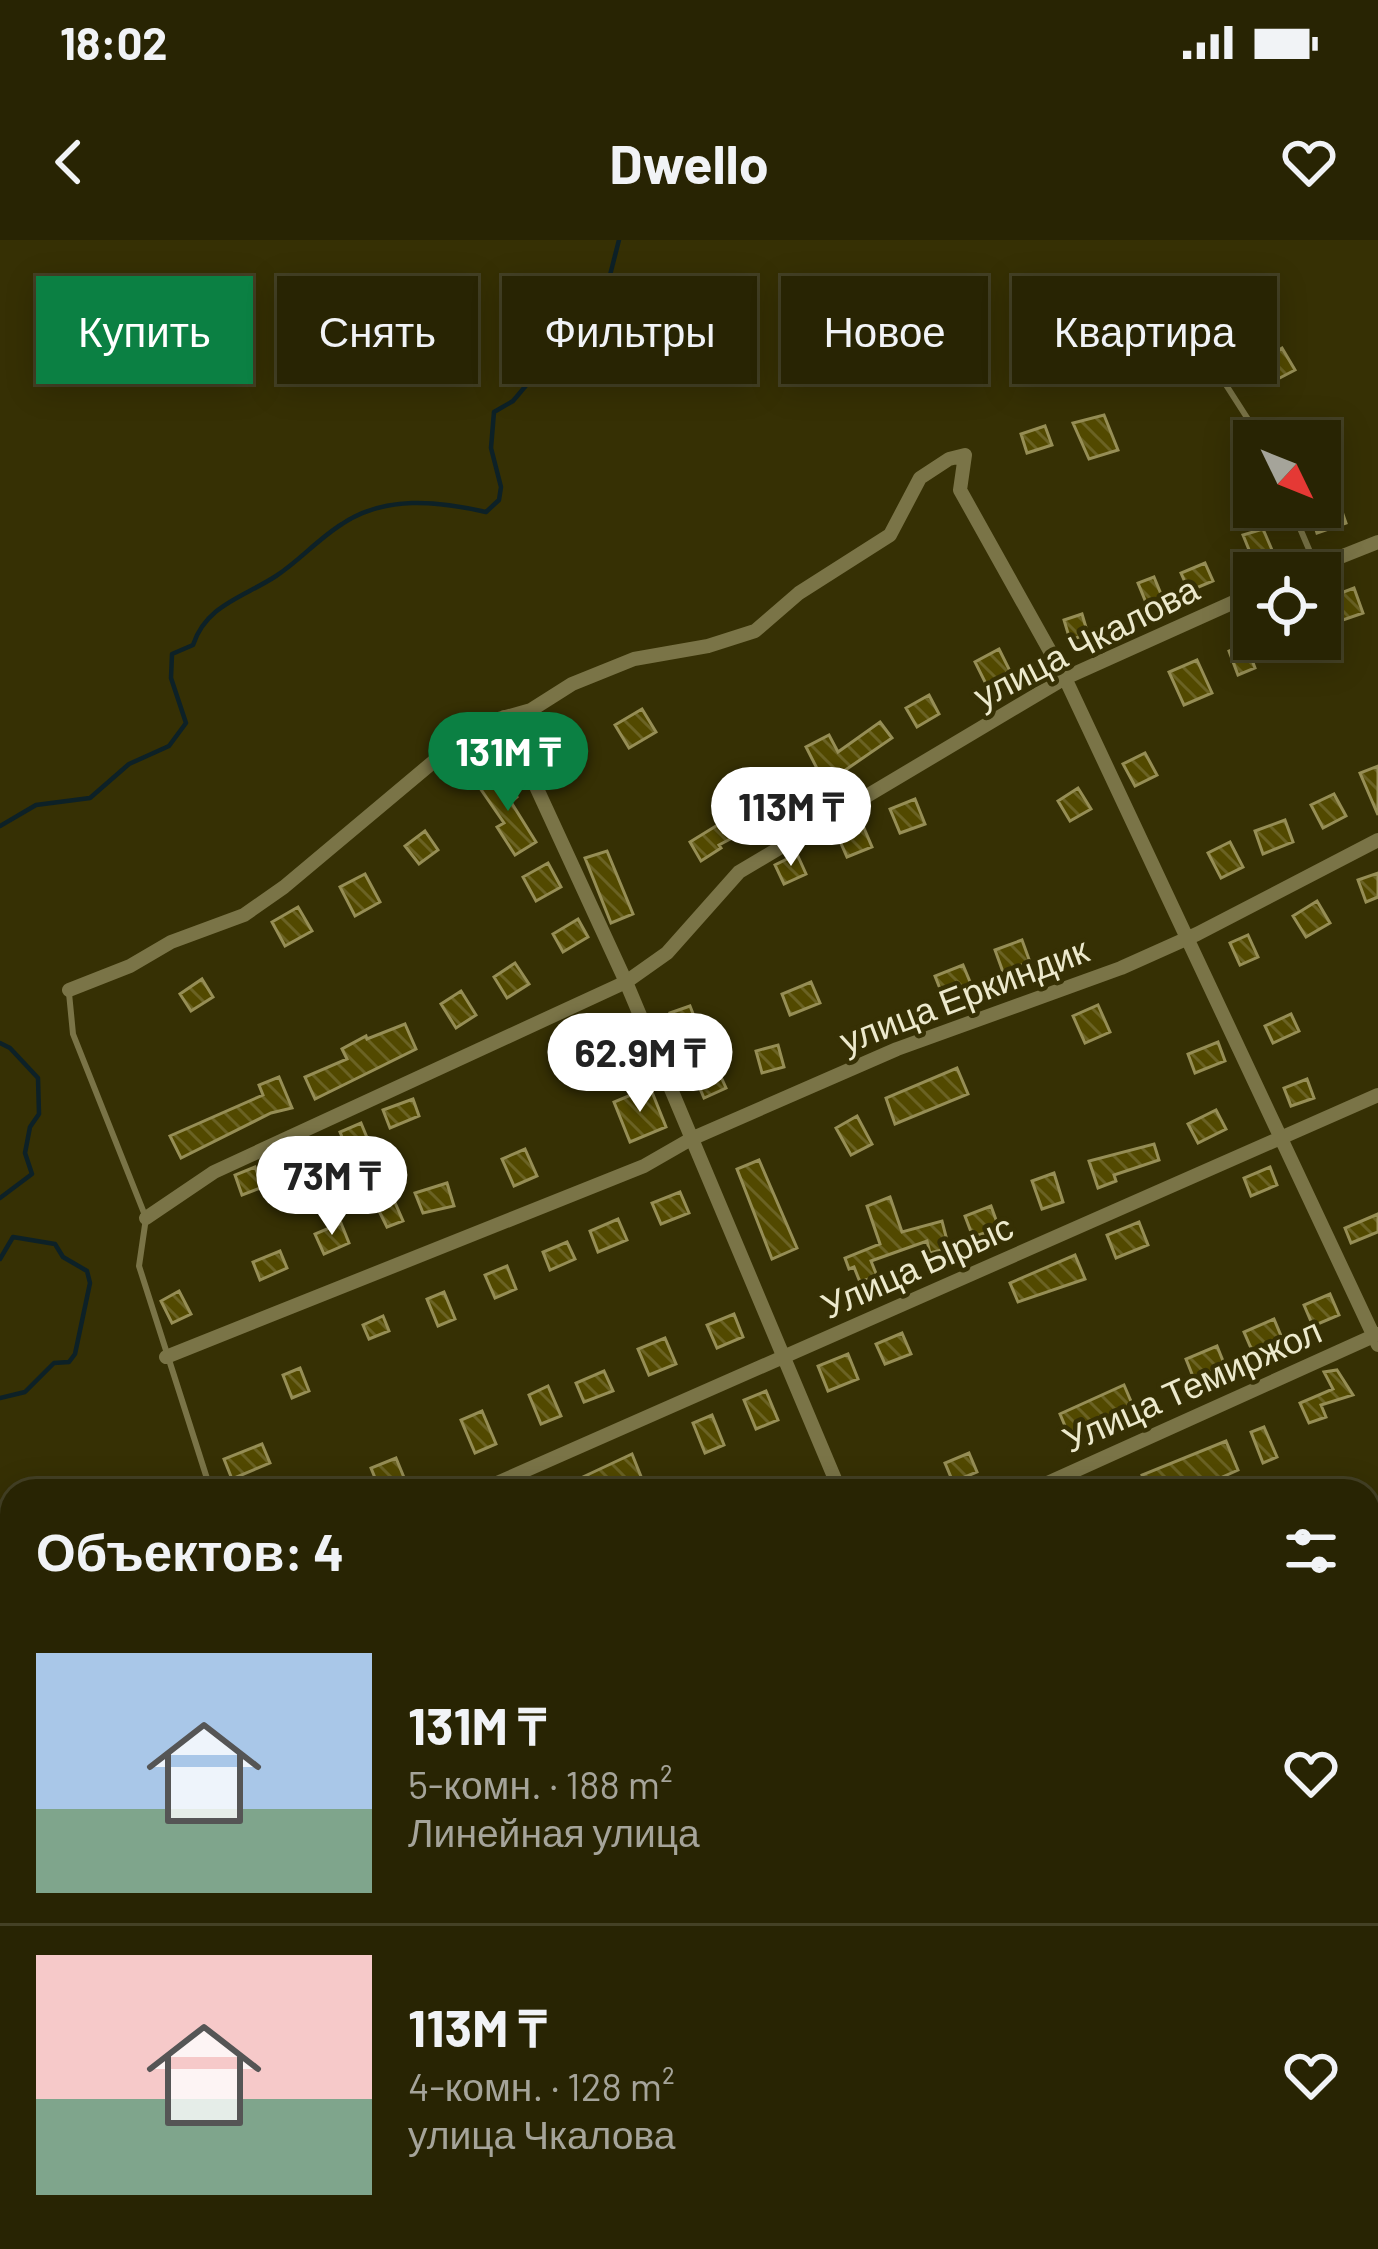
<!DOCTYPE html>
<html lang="ru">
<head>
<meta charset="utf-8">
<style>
  :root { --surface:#282403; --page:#302c0d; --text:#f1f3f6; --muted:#a5a49a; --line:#444125; --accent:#0b8043 }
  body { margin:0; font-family:Barlow,sans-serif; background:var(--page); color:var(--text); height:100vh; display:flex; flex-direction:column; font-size:45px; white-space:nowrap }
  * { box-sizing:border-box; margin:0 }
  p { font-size:39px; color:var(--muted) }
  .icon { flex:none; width:66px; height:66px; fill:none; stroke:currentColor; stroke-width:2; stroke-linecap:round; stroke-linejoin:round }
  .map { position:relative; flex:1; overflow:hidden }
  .panel { position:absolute; left:0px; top:1239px; width:1380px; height:771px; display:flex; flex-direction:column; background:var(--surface); border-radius:36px 36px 0 0; box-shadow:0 6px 30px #0003,0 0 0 3px var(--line) }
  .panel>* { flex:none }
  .hud { position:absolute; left:36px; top:36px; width:1308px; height:108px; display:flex; gap:24px }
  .needle { width:78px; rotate:133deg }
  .controls { position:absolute; left:1233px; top:180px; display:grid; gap:24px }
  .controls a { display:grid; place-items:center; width:108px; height:108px; border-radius:0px; background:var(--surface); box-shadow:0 6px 30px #0003,0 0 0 3px var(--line); font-size:60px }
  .price { position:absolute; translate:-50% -102px; padding:0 27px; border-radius:42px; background:#fff; color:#222; font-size:39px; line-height:78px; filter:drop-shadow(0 3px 6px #0008) }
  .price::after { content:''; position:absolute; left:50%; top:72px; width:36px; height:27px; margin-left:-18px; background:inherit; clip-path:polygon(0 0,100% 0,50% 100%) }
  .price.on { background:var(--accent); color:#fff }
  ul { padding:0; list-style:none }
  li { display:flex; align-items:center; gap:36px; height:300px; padding:0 36px }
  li+li { border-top:3px solid var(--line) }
  li span { display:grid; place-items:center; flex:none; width:336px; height:240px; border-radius:0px; color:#555 }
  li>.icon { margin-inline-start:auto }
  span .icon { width:144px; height:144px; fill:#fffc; stroke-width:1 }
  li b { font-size:51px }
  h2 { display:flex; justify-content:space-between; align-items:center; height:144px; padding:0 36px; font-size:51px }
  .tag { padding:0 42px; border-radius:0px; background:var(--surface); box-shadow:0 6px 30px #0003,0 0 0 3px var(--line); font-size:42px; line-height:108px }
  .tag.on { background:var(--accent); color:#fff }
  .status { display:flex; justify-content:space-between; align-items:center; height:84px; padding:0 60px; background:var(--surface); direction:ltr }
  .status svg { height:33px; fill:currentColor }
  header { display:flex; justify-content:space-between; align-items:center; height:156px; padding:0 36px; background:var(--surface); font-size:54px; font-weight:700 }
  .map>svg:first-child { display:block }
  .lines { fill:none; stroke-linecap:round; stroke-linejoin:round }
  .stream { stroke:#0d2127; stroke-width:4.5 }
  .building { fill:url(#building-back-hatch); stroke:#968e56; stroke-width:3 }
  .service { stroke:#7a7447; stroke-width:6 }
  .minor { stroke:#7a7447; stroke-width:14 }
  .labels { text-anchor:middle; stroke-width:9; stroke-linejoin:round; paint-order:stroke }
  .street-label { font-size:36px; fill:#ece9cc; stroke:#363004 }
</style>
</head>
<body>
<div class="status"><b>18:02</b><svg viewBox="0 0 49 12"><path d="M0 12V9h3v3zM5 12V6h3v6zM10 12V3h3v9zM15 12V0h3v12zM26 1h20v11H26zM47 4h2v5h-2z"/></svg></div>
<header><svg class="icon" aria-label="back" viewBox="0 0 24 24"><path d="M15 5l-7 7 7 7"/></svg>Dwello<svg class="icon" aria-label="heart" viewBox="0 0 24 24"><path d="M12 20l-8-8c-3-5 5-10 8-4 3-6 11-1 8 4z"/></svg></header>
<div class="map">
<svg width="1378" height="2009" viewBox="0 0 1378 2009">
  <defs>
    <pattern id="building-back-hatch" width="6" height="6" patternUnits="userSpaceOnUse" patternTransform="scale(3)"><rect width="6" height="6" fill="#524900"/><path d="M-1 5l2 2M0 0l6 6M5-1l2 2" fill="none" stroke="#6b6324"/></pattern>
  </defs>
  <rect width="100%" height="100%" fill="#363004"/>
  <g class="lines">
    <path class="stream" d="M0,586L36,565L90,558L129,524L169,506L186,483L171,438L172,414L193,405C206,365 244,357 276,336C299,321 318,299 342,284C385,255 438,261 486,272L499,260L501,247L491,208L494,172L513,161L529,142L528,120L546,103L555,77L609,39L619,0
      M0,803L10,808L38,838L39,874L30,887L25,913L32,934L0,958
      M0,1019L13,997L55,1004L63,1017L87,1031L90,1043L75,1114L69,1122L54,1123L25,1152L0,1158"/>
  </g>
  <path class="building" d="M1242,59L1256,86L1234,98L1219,71Z
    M1102,98L1109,118L1083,127L1076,106Z
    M1282,108L1295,130L1272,142L1261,121Z
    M1104,175L1118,210L1089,219L1073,183Z
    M1045,186L1052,205L1027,213L1021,194Z
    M1338,260L1346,283L1317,293L1310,269Z
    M1263,289L1272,310L1252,317L1243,295Z
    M1205,323L1213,341L1189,351L1181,333Z
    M1154,337L1163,359L1147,365L1138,343Z
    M1354,348L1363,373L1320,388V361Z
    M1082,374L1088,394L1070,400L1064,380Z
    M1268,399H1314L1277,418Z
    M1246,404L1255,428L1238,435L1229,411Z
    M999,409L1010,431L986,444L975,422Z
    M1197,420L1212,453L1184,465L1169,432Z
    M929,455L939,474L917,487L906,468Z
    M642,469L656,492L629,508L615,485Z
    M880,482L892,498L825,544L806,507L829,495L838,512Z
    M569,508L578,530L555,539L546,517Z
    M1145,513L1157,535L1135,546L1123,524Z
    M1378,526V575L1360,533Z
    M501,533L517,557L511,562L536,602L515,615L497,587L504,583L480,548Z
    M1078,548L1091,569L1070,581L1058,561Z
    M1334,554L1346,576L1323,588L1311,565Z
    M754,556L766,580L719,605L721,608L701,621L690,602L729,578L726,571Z
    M915,559L925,584L900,593L890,569Z
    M1285,580L1293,602L1263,614L1255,591Z
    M861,581L872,607L847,617L836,592Z
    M425,591L438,610L419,624L405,606Z
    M1230,602L1243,627L1221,638L1208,613Z
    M607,611L633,674L611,683L585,618Z
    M797,614L806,634L784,644L775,625Z
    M548,623L561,647L536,661L523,637Z
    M1378,633V657L1366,662L1358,640Z
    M365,634L380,662L355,676L340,647Z
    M1317,661L1330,683L1306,697L1293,676Z
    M298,667L312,691L285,706L272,682Z
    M578,679L588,697L563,712L553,694Z
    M1248,695L1258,717L1240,725L1230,703Z
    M1022,700L1030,722L1003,732L995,710Z
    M515,723L529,744L507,758L494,737Z
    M963,725L973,749L945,761L935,736Z
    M202,739L213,757L191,771L180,754Z
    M811,742L820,763L790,775L782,754Z
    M461,751L476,775L456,788L441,764Z
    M1098,765L1110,792L1085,803L1073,776Z
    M690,766L701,794L681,802L670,773Z
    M1291,774L1299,791L1273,803L1265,786Z
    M405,784L416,809L315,859L305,837L347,819L342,809L366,796L367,799Z
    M1218,802L1225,821L1195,833L1188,814Z
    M778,805L784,827L762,833L756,811Z
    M717,828L726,848L704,858L695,837Z
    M957,828L968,854L895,884L886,858Z
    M279,837L292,868L271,873L181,918L170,896L263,855L259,845Z
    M1307,839L1314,858L1291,866L1284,848Z
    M650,847L666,887L630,902L614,862Z
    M413,859L419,876L390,888L383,870Z
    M1216,870L1226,889L1198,903L1188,884Z
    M857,876L872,904L851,915L836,888Z
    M361,883L368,900L347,909L340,892Z
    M1154,904L1159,920L1114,935L1116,941L1098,948L1089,921Z
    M308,907L315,926L296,933L289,914Z
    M525,909L537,936L514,946L502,919Z
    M759,920L797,1008L772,1019L737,929Z
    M255,927L263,947L242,955L235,935Z
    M1270,927L1277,945L1251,956L1244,938Z
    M1054,933L1063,962L1042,969L1032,941Z
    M447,943L454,966L423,973L415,953Z
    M680,952L689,973L661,984L652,963Z
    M890,957L902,992L942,981L949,1008L930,1013L927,1001L871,1021L877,1036L860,1042L854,1027L849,1029L845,1018L880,1004L867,966Z
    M393,958L403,981L387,987L375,963Z
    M991,966L999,988L973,997L965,976Z
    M1378,974V992L1351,1003L1345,988Z
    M618,979L627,1000L598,1012L590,991Z
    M1139,982L1148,1005L1116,1018L1107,995Z
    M341,983L349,1003L324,1014L315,994Z
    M567,1002L575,1019L550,1030L543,1012Z
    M280,1011L287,1028L260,1040L253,1022Z
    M1075,1015L1085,1039L1018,1062L1010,1043Z
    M507,1026L516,1049L495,1058L485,1035Z
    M179,1051L191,1074L172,1083L161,1061Z
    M444,1052L455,1079L438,1086L427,1059Z
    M1330,1054L1339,1075L1313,1086L1304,1065Z
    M734,1074L743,1097L717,1108L707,1085Z
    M383,1076L389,1091L369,1099L363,1085Z
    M1274,1079L1284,1103L1254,1115L1244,1092Z
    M902,1093L911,1114L885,1124L876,1104Z
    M665,1098L676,1124L649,1135L638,1109Z
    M1217,1106L1225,1126L1194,1139L1186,1119Z
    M848,1114L858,1139L828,1151L818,1126Z
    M300,1128L309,1151L292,1158L283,1135Z
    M1337,1130L1353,1155L1321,1165L1326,1177L1309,1183L1300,1163L1333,1149L1324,1132Z
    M604,1131L613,1151L584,1162L576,1143Z
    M1124,1145L1133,1166L1068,1193L1060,1174Z
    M548,1146L561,1176L541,1184L529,1155Z
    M766,1151L778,1180L756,1189L744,1160Z
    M482,1171L496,1204L475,1213L461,1180Z
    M712,1175L724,1205L705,1213L693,1183Z
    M1264,1187L1277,1217L1263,1223L1251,1192Z
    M1226,1201L1238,1230L1191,1251H1148L1142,1235Z
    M262,1204L270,1223L232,1239L224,1219Z
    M969,1213L977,1232L953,1242L945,1223Z
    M632,1214L644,1244L627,1251H553Z
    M396,1218L405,1240L380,1250L371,1228Z"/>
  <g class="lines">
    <path class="service" d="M1144,41L1176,67L1262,201
      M1291,267L1316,326
      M69,753L73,794L146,978L139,1026L211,1251
      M491,1998L497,2009"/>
    <path class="minor" d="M1300,333L1378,302
      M504,477L626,742L840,1251
      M69,750L130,726L171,702L244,675L284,647L445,512L488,482L531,470L572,444L634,419L708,406L755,391L799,353L890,295L920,238L949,219L965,215L960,250L1065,438L1378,1105
      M146,978L214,932L626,742L667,713L739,632L1065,438L1254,353
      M166,1117L644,926L691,899L897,809L1121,728L1197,694L1378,600
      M479,1251L1378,855
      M1030,1251L1378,1094
      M1368,1348L1378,1344
      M1368,1599L1378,1594
      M1368,1852L1378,1848
      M0,1889L12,1918
      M0,1945L12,1939
      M448,2009L473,1998
      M998,2009L1024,1998"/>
  </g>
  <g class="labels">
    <g class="street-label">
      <text transform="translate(1086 402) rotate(-27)" y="13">улица Чкалова</text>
      <text transform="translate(964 755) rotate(-21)" y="13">улица Еркиндик</text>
      <text transform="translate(917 1026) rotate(-24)" y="13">Улица Ырыс</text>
      <text transform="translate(1192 1145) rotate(-24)" y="13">Улица Темиржол</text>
    </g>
  </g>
</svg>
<div class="controls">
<a><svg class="needle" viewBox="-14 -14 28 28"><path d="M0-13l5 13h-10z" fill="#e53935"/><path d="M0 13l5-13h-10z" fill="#a5a49a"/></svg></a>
<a><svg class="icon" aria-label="locate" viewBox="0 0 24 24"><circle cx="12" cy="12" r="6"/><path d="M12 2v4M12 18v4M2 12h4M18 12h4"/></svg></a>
</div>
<b class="price on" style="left:508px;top:574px">131M ₸</b>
<b class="price" style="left:791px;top:629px">113M ₸</b>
<b class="price" style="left:640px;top:875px">62.9M ₸</b>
<b class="price" style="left:332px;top:998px">73M ₸</b>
<div class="hud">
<a class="tag on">Купить</a>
<a class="tag">Снять</a>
<a class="tag">Фильтры</a>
<a class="tag">Новое</a>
<a class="tag">Квартира</a>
</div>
<section class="panel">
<h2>Объектов: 4<svg class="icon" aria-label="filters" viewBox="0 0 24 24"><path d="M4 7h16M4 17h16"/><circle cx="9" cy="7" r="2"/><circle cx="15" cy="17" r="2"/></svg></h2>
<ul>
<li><span style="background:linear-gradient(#a9c7e8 65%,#7fa58c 0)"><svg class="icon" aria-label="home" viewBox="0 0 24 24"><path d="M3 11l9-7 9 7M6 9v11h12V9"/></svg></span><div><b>131M ₸</b><p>5-комн. · 188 m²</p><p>Линейная улица</p></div><svg class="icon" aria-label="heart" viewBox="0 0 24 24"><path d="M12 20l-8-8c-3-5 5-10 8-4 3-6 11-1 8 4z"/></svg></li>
<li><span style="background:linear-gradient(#f6c9c9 60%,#7fa58c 0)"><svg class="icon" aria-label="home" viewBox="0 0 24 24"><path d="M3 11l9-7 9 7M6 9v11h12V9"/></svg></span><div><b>113M ₸</b><p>4-комн. · 128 m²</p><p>улица Чкалова</p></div><svg class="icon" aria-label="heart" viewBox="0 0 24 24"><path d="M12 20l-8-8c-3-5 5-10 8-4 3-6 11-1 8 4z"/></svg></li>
</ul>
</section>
</div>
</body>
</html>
